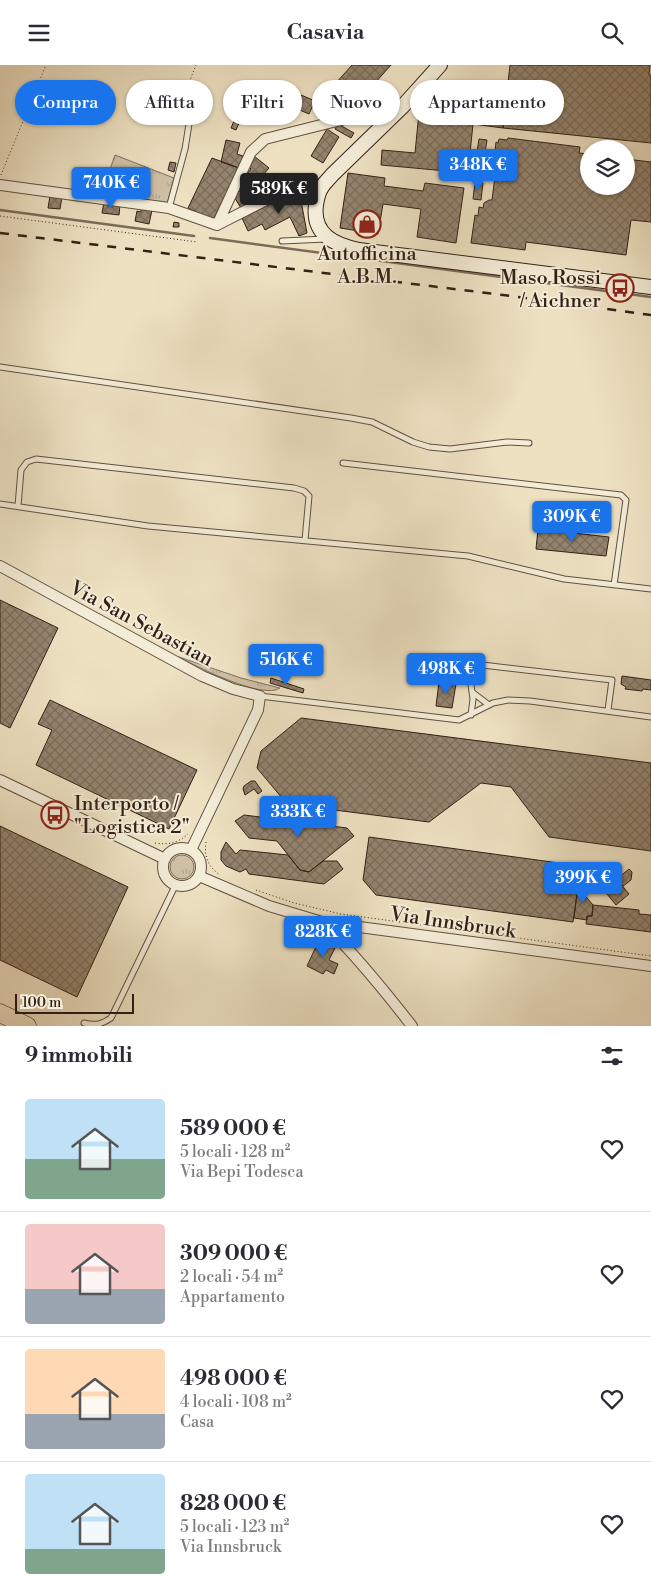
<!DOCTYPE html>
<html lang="it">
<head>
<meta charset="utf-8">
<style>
  :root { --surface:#fff; --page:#f2f2f3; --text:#2b2b33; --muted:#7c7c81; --line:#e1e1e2; --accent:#1a73e8 }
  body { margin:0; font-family:"Libre Bodoni",serif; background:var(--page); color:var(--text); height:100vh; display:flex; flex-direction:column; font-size:19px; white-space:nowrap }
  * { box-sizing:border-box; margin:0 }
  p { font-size:16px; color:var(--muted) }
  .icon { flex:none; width:28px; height:28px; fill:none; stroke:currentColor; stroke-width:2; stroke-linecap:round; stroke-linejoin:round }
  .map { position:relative; height:961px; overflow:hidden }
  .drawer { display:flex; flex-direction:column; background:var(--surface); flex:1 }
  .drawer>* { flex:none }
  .top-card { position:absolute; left:15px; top:15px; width:621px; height:45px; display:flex; gap:10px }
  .tools { position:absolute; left:580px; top:75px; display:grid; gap:10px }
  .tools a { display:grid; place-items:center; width:55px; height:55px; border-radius:50%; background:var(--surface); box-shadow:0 1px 4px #0004; font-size:25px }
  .scale { position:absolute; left:15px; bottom:12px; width:119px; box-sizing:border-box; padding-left:5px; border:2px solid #342015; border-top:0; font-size:14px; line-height:18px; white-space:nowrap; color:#342015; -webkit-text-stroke:4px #f3ecd7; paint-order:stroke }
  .price { position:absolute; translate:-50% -42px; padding:0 11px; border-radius:5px; background:var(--accent); color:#fff; font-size:16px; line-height:32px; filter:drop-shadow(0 1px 2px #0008) }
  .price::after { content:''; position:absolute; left:50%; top:30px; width:15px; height:11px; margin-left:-8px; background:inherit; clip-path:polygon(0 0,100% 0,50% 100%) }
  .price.current { background:#222; color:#fff }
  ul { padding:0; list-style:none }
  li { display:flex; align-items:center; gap:15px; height:125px; padding:0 25px }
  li+li { border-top:1px solid var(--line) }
  li span { display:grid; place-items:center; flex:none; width:140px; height:100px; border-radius:5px; color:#555 }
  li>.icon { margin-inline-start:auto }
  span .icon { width:60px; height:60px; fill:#fffc; stroke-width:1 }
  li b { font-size:21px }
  h2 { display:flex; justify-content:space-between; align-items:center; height:60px; padding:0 25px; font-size:21px }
  .pill { padding:0 18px; border-radius:22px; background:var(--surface); box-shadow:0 1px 4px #0004; font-size:18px; line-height:45px }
  .pill.current { background:var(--accent); color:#fff }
  header { display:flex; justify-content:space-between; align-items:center; height:65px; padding:0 25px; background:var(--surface); font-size:22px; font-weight:600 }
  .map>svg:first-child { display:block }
  .grass { fill:url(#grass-tufts); stroke:#81705d }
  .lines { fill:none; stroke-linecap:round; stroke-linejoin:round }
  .stream { stroke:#7d6c59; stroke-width:2.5 }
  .building { fill:url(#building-cross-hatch); stroke:#342015 }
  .lane-casing { stroke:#625040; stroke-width:7 }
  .street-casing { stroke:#625040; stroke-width:12 }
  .secondary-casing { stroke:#342015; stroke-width:16 }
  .highway-casing { stroke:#342015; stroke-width:19 }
  .path { stroke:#342015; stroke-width:1; stroke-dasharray:1 2.5; stroke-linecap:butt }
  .lane { stroke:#f3ecd7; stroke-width:5 }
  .street { stroke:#f3ecd7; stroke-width:10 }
  .secondary { stroke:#f3ecd7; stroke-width:14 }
  .highway { stroke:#ede1c2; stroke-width:18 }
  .rail { stroke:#342015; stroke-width:2.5; stroke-dasharray:9 9; stroke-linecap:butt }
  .labels { text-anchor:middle; stroke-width:4; stroke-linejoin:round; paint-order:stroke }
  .poi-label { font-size:20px; fill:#342015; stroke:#f3ecd7 }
  .street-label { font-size:20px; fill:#342015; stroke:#f3ecd7 }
</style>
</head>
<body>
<header><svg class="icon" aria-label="menu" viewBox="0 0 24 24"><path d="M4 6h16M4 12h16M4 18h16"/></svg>Casavia<svg class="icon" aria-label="search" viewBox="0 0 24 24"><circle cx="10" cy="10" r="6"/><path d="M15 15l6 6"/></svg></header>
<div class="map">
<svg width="651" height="961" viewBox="0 0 651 961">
  <defs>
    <pattern id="grass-tufts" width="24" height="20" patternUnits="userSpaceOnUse" patternTransform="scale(1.25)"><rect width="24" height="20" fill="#cec0a5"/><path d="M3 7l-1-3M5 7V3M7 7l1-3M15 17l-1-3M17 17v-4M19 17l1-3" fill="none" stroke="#b2a58d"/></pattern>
    <pattern id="building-cross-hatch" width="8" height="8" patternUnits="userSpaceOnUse" patternTransform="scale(1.25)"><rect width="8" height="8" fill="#94846f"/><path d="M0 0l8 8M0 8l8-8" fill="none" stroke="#7a6c5a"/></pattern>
  </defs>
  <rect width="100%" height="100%" fill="#ede1c2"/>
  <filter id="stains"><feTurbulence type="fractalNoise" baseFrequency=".004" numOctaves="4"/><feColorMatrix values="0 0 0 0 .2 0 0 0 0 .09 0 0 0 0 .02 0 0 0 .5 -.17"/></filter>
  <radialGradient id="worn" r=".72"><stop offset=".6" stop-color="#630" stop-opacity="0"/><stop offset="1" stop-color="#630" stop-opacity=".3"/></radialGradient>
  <path class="grass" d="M115,90L174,113L167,139L101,130Z
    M179,592L241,613L280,623C263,635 197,602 179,592Z
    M170 802a12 12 0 1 1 24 0a12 12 0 1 1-24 0Z"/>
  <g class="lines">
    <path class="stream" d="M0,145L194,171
      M210,173L651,232"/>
  </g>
  <path class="building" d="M352,0H391L358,37L336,18Z
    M510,0H650L649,10H651V78L503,63Z
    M248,17L264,22L260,33L245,28Z
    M192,22L203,26L198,41L187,37Z
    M444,29L506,35L503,63L473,59L468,108L381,100L382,85L415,88L420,37L443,39Z
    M301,30L315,36L309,49L295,43L296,40L293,39L295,33L299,34Z
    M246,33L260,38L258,43L261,44L258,53L254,52L252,58L239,54Z
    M342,38L344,40L343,42L348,45L346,48L339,43Z
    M234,56L239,58L236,65L231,63Z
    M338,59L354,68L351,73L335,64Z
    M327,64L339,72L323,98L311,91Z
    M508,73L580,82L579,88L589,89V121H626V94L651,97V157L631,155L626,190L526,177L525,185L471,178L475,150L478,151L479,142L483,143L484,138L489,135H492L496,103H493L496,77L498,78L499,74L507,75Z
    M479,74L487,75L481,113L473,112Z
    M226,75L240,78L237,89L243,91L239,103L221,97Z
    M254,91L269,103L257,117L247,109L251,104L246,100Z
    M212,93L239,103L213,155L188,143Z
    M170,97L176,98L174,107L168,105Z
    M348,108L385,113L384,121L423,126L425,118L464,123L456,178L417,172L421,144L383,139L378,169L340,163Z
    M255,117L262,130L241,143L233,130Z
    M475,117L483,118L481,135L473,134Z
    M293,128L297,136L300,135L302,141L307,168L299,171L290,152L265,165L262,159L248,166L242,153Z
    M50,131L62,132L60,144L48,143Z
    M104,137L120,140L119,150L102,148Z
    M141,143L152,145L149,159L135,156L137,146L141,147Z
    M174,157L179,158V162H173Z
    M538,464L609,472L606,491L536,484Z
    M0,535L58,563L10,663L0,658Z
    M622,611L651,615V625L643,624L642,626L625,624L626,622L621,619Z
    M271,613L304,624L303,628L270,618Z
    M439,617L456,619L452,643L436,641Z
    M50,635L197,705L169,764L36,700L52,665L38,659Z
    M301,653L651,698V786L549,772L511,722L481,718L429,757L287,739L257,703L261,686Z
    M251,716H255L262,726L258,729L254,724L245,730L243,724L244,721Z
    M244,750L347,763L354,771L309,807L300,805L277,776L249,773L235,756Z
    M0,761L128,822L77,932L0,895Z
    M369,772L581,801L573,857L376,830L363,815Z
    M226,777L236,789L240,785L288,790L300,805L309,807L323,796H337L343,804L324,819L249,809L246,804L240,807L226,801L221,795V787Z
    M629,804L632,807L631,815L623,821L617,814Z
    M615,812L629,829L616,840L602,823Z
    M579,814L587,824L582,827L593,840L592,851H587V855L574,853Z
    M593,840L639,845V849L651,850V867L586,859L587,851H592Z
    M320,873L336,881L329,895L338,899L334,909L326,905L323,909L307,901Z"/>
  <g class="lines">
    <g class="lane-casing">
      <path id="lane" d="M169,143L185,84L190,53L185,39V26
        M282,176L326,174
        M0,302L351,353L372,357L413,377L429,382L450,384L507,377L529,378
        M343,398L621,430L626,435L614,520
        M0,439L148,461L468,491L564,514L651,524
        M18,441L21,405L27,397L36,394L294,423L304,426L309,431L305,475
        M472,627L489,640
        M260,631L459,655L493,638L508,635L530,636L651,652
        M471,650L473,634L471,620L474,599L612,615L608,645
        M84,958C96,961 102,959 111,953L176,819"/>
    </g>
    <g class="street-casing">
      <path id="street" d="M0,120L169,143L217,160L296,120L307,119L321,122
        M217,160L251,87L265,74L381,45L403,41
        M0,501L202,611L233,624L260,631L258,645L191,785
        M0,715L165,794
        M163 802a19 19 0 1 1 38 0a19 19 0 1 1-38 0Z
        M199,811L269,841L322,857L651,901
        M322,857C355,889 384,925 412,961"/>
    </g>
    <g class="secondary-casing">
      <path id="secondary" d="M440,0L403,41L332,110C329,114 325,117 322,122C318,127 317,134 316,140C312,170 335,180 359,185L651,222"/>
    </g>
    <g class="highway-casing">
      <path id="highway" d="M0,948L27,961"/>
    </g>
    <path class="path" d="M188,20L196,0
      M1,110L46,0
      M0,151L197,177
      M206,777C204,791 208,802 220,810
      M155,778C168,780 178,778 188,769
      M256,825L294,838L341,849L651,891"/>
    <use href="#lane" class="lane"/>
    <use href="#street" class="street"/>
    <use href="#secondary" class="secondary"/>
    <use href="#highway" class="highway"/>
    <path class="rail" d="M0,168L503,230L651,250"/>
  </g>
  <defs>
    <g id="shop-ring" transform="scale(1.4375)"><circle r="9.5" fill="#f3ecd7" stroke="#8f2418" stroke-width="1.5"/><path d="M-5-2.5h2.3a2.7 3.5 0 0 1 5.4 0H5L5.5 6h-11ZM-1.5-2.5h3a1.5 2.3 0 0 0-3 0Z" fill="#8f2418"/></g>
    <g id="bus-ring" transform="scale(1.4375)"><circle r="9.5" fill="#f3ecd7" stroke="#8f2418" stroke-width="1.5"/><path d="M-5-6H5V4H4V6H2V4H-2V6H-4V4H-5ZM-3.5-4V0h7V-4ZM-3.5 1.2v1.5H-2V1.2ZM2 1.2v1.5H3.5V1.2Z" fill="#8f2418"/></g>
  </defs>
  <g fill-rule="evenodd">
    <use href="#shop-ring" x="367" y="159"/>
    <use href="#bus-ring" x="620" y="223"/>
    <use href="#bus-ring" x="55" y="750"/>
  </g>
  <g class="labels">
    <g class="poi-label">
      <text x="367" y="195">Autofficina<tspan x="367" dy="23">A.B.M.</tspan></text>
      <text x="601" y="219" text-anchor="end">Maso Rossi<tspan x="601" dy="23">/ Aichner</tspan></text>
      <text x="74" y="745" text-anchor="start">Interporto /<tspan x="74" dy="23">"Logistica 2"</tspan></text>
    </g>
    <g class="street-label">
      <text transform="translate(142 558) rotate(28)" y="7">Via San Sebastian</text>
      <text transform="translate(453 857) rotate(8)" y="7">Via Innsbruck</text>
    </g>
  </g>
  <rect width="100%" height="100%" filter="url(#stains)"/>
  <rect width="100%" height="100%" fill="url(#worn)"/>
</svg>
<div class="tools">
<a><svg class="icon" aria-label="layers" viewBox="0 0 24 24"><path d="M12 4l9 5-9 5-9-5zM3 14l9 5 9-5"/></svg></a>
</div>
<div class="scale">100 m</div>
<b class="price" style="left:478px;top:126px">348K €</b>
<b class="price" style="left:111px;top:144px">740K €</b>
<b class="price current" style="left:279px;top:150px">589K €</b>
<b class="price" style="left:572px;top:478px">309K €</b>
<b class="price" style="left:286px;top:621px">516K €</b>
<b class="price" style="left:446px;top:630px">498K €</b>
<b class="price" style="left:298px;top:773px">333K €</b>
<b class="price" style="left:583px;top:839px">399K €</b>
<b class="price" style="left:323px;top:893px">828K €</b>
<div class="top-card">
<a class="pill current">Compra</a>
<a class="pill">Affitta</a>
<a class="pill">Filtri</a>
<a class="pill">Nuovo</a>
<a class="pill">Appartamento</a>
</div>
</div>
<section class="drawer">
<h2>9 immobili<svg class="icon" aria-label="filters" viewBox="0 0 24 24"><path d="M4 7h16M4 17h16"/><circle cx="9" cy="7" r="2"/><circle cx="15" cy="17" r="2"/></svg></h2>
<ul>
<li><span style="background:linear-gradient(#bfe0f5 60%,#7fa58c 0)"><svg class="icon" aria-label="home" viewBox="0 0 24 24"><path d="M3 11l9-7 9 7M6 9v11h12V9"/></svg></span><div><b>589 000 €</b><p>5 locali · 128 m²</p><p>Via Bepi Todesca</p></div><svg class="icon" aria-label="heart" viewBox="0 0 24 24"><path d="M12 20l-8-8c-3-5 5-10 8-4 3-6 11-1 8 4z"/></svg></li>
<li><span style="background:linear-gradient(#f6c9c9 65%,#9aa5b1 0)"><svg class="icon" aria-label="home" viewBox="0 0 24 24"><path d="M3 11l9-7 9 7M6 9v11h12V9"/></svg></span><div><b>309 000 €</b><p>2 locali · 54 m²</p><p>Appartamento</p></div><svg class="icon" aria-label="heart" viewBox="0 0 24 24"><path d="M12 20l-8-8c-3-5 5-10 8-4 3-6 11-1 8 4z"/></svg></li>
<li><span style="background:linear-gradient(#ffd9b3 65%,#9aa5b1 0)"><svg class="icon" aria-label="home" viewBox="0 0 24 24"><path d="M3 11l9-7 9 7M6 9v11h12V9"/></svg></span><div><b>498 000 €</b><p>4 locali · 108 m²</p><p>Casa</p></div><svg class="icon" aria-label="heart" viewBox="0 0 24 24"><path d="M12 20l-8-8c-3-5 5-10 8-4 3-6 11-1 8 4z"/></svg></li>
<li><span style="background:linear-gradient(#bfe0f5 75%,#7fa58c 0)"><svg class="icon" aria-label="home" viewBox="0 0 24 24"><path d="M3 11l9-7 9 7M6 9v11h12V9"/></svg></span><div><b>828 000 €</b><p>5 locali · 123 m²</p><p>Via Innsbruck</p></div><svg class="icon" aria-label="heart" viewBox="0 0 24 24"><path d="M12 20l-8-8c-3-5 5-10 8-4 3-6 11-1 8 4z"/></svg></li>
</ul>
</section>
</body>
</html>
